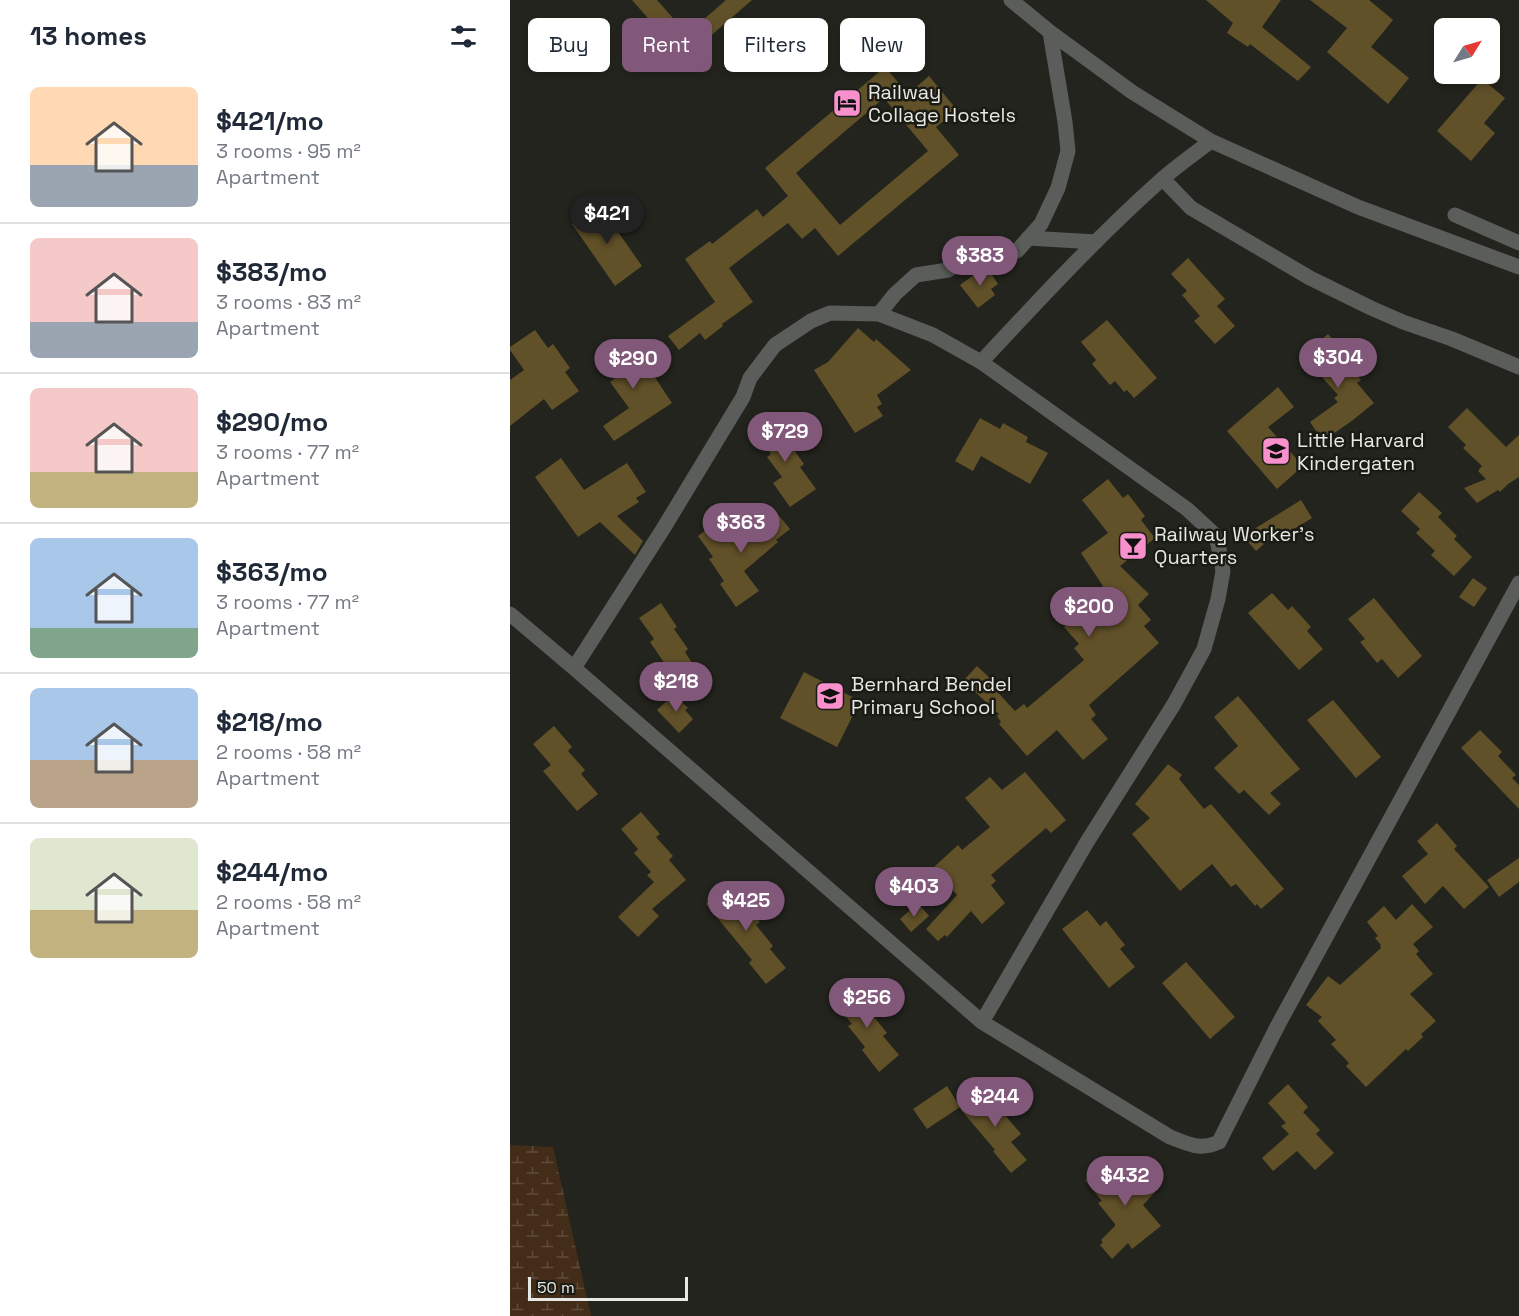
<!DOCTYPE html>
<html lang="en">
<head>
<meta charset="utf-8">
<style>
  :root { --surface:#fff; --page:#f2f2f3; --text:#1f2937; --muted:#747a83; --line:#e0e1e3; --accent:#81577a }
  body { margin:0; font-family:"Space Grotesk",sans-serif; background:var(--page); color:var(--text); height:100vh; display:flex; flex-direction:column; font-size:22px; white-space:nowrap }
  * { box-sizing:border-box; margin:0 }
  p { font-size:20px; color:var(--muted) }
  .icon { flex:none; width:33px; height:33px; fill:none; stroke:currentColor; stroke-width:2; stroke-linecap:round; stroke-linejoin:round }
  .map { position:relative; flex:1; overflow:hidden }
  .drawer { display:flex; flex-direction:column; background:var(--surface); width:510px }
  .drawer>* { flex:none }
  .banner { position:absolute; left:18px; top:18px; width:570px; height:54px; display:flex; gap:12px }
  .needle { width:39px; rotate:53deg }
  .controls { position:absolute; left:924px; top:18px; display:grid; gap:12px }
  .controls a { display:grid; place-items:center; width:66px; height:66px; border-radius:9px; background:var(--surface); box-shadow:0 3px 9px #0003; font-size:30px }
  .scale { position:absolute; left:18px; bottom:15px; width:160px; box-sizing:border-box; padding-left:6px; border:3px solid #e8e9e4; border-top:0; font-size:16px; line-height:21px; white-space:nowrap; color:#e8e9e4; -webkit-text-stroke:4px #1a1b14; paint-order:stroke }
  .price { position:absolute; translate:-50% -51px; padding:0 14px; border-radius:21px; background:var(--accent); color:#fff; font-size:20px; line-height:39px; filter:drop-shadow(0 2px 3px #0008) }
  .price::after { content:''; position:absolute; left:50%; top:36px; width:18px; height:14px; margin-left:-9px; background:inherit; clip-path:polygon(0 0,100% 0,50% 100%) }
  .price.selected { background:#222; color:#fff }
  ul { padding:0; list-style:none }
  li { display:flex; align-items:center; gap:18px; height:150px; padding:0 30px }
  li+li { border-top:2px solid var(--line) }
  li span { display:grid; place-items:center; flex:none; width:168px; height:120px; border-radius:9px; color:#555 }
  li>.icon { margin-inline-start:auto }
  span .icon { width:72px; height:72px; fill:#fffc; stroke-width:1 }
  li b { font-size:26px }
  h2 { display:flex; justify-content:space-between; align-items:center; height:72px; padding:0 30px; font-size:26px }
  .chip { padding:0 21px; border-radius:9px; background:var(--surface); box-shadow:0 3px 9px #0003; font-size:21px; line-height:54px }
  .chip.selected { background:var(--accent); color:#fff }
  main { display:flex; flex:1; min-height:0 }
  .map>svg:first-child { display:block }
  .wetland { fill:url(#wetland-marsh) }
  .building { fill:#615129; fill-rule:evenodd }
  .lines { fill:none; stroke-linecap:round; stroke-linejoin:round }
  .minor { stroke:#5a5d59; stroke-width:15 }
  .labels { text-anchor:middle; stroke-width:5; stroke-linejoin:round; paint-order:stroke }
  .poi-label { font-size:20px; fill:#e8e9e4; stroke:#1a1b14; text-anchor:start }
</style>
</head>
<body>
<main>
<section class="drawer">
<h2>13 homes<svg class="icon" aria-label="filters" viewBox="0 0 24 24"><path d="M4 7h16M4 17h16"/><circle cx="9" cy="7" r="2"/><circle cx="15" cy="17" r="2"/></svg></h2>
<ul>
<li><span style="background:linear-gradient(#ffd9b3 65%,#9aa5b1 0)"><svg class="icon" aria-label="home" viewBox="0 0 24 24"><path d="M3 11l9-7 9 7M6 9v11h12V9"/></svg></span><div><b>$421/mo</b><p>3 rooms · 95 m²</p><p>Apartment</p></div></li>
<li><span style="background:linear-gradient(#f6c9c9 70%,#9aa5b1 0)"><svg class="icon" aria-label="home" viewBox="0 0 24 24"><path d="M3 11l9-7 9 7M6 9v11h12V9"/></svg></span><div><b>$383/mo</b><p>3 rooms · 83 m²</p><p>Apartment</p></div></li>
<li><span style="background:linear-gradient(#f6c9c9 70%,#c2b280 0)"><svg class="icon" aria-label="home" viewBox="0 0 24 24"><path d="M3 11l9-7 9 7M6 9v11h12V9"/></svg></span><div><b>$290/mo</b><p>3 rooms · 77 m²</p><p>Apartment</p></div></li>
<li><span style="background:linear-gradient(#a9c7e8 75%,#7fa58c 0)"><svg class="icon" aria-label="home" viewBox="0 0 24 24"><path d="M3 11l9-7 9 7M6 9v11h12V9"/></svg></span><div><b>$363/mo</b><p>3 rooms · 77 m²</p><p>Apartment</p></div></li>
<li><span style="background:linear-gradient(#a9c7e8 60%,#b9a48a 0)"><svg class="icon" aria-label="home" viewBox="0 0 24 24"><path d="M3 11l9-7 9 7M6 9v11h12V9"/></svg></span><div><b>$218/mo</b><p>2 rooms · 58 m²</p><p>Apartment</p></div></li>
<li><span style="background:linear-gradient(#dfe7d0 60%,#c2b280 0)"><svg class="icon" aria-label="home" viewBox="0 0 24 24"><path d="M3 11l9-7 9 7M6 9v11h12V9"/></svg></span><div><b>$244/mo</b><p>2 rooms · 58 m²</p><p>Apartment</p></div></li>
</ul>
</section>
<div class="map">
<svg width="1009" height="1316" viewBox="0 0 1009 1316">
  <defs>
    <pattern id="wetland-marsh" width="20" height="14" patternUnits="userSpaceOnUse" patternTransform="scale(1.5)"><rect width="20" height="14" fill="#442d18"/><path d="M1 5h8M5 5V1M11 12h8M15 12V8" fill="none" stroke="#5f4b39"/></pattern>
  </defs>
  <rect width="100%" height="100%" fill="#23241d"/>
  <path class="wetland" d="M0,1145L43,1147L81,1316H0Z"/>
  <path class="building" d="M122,0H147L177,34L216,0H242L174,59Z
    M696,0H771L752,27L801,67L788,81L740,44L738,47L717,33L723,23Z
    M800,0H859L883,20L861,47L899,78L878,104L817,52L837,28Z
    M375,67L398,94L419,76L447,110L426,127L449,155L328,256L305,228L292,239L278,223L219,268L243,302L212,324L213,326L195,340L190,333L169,350L158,336L205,302L175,259L200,241L202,244L247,209L253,217L278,196L255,168ZM374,98L418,151L330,225L286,173Z
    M972,79L995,98L974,123L985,133L961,161L927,131Z
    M89,205L132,266L105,286L62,224Z
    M678,258L715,299L707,306L725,326L705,344L684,321L690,316L672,295L677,291L661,274Z
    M476,266L488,284L481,289L485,295L468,308L450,285Z
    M597,320L647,378L624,398L617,390L614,392L605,381L600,385L582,364L586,360L571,342Z
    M348,328L364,342L366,339L401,370L367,395L372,404L367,407L373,416L345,433L304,370L318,362Z
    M25,330L38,348L43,344L60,368L55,372L69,391L42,410L34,399L0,426V380L14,370L0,350V347Z
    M818,334L838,358L834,361L851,380L847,383L864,403L843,420L813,441L800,422L828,402L824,398L828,395L810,375L814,372L797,352Z
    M120,340L162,403L104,441L93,426L119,408L100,382L105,378L92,359Z
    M768,387L784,407L758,427L793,466L767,489L717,431Z
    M957,408L996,447L1009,435V477L998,484L990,492L988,490L967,503L954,488L976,479L968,471L972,466L953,448L956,445L938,427Z
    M267,417L283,440L279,443L294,464L290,467L306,489L280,507L263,483L272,477L257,457L261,454L245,432Z
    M470,418L490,429L493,423L518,437L516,442L538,453L520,484L471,456L463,471L445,461Z
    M51,458L74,490L117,463L136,492L126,498L129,502L107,516L133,541L125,555L90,522L68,537L25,477Z
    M598,479L613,498L618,494L635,516L631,520L645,538L610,566L639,594L628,605L641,620L634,626L649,643L579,705L586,715L581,719L598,739L573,760L547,730L517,756L489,724L491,722L487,716L489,714L453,681L467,666L484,682L481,685L505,711L514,704L517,708L574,660L564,648L569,644L554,627L589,599L584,595L593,586L571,553L598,533L572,500Z
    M909,492L932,513L928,517L947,536L944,539L962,557L944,576L921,555L925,551L906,533L910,529L891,511Z
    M791,500L802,518L766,540L763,536L746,551L733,536Z
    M266,512L280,529L266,540L268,542L234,571L249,591L226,607L210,584L214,581L199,559L203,557L188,536L211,519L228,542Z
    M963,578L977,588L964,607L949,597Z
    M762,593L778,610L782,606L801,627L797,631L813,649L789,670L738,613Z
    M864,598L912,656L888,678L872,659L867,663L850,642L855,639L838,619Z
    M151,603L167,627L164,629L178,649L175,652L189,674L167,689L152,666L155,664L140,642L144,639L129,618Z
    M294,672L350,701L327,747L270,718Z
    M164,694L178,708L175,710L183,719L169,733L147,710Z
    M728,696L790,769L760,793L771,804L759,815L734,790L729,794L704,768L728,746L704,717Z
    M823,700L871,757L846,778L797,720Z
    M44,726L62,747L58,751L75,770L71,774L88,794L67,811L33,771L41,765L23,744Z
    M970,730L992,752L988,756L1006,775L1002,778L1009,785V809L951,748Z
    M658,764L672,775L669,779L694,809L701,804L774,889L751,909L747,904L745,906L726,884L721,887L702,864L670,891L622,834L640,818L625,804Z
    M515,772L556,820L541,833L536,828L481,875L486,881L481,885L495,903L472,924L461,911L437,937L435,935L428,941L416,929L447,895L424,867L448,845L452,850L480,827L455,798L480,777L492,790Z
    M131,812L150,834L146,837L163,856L159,860L176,880L142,909L149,916L128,937L108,917L144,882L137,875L141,872L124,853L128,849L111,829Z
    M927,823L947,846L944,849L979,887L954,909L933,886L915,904L892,876L918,854L907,841Z
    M1009,858V882L989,897L977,880Z
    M217,883L250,922L246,925L263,946L260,949L276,968L256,984L239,963L242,960L196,904Z
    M408,903L419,916L401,932L390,919Z
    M902,904L923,927L903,944L909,951L906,954L923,974L900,994L926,1021L911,1034L913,1037L898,1051L896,1049L856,1087L836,1066L839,1063L821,1044L826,1040L808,1021L812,1017L796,1005L818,976L830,985L871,948L870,946L871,945L865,938L868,936L857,922L874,906L886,920Z
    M577,910L590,926L596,921L615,945L610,949L625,967L599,988L552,929Z
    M676,962L725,1017L700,1039L652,983Z
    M345,987L363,1010L360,1012L377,1033L373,1036L389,1055L369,1072L352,1050L355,1047L338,1026L342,1024L325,1003Z
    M778,1084L798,1107L793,1112L810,1130L806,1134L824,1153L805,1170L787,1151L763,1171L752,1158L779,1134L771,1126L776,1123L758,1103Z
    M437,1086L450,1107L417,1129L403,1109Z
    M478,1087L498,1111L494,1114L511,1134L501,1142L517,1160L501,1173L483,1151L485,1150L451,1110Z
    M598,1162L615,1183L640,1166L649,1181L642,1186L647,1190L633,1205L651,1226L622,1249L618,1243L602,1259L590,1245L593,1242L591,1240L605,1226V1224L588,1203L592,1201L575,1180Z"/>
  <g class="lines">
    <path class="minor" d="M501,0L540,32L622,92L701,141L848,207L1009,267
      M653,179L681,208L800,278L861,308L893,322L942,339L1009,367
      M945,215L1009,243
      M518,238L586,242
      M369,314L385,294L406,275L438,270L468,252L507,251L531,224L548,188L558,151L555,122L540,32
      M471,362C529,300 587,237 651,180C667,166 684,154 701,141
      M0,614L64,668L472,1022L660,1137C679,1144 689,1151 709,1142L768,1025L1009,583
      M64,668L153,529L233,397L240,378L265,345L301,321L320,313L369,314L423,335L471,362L677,509L704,534L708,544L713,571L708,599L694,649L664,704L577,842L472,1022"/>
  </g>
  <defs>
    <g id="hotel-square" transform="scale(1.5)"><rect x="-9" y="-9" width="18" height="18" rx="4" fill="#f890cc" stroke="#1a1b14"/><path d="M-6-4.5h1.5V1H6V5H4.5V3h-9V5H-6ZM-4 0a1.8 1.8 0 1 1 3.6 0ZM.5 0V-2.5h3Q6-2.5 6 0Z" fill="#111"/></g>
    <g id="school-square" transform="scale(1.5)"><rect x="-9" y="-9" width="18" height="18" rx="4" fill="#f890cc" stroke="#1a1b14"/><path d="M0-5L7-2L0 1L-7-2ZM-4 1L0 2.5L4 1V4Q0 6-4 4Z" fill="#111"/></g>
    <g id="bar-square" transform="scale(1.5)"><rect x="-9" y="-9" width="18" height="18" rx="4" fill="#f890cc" stroke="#1a1b14"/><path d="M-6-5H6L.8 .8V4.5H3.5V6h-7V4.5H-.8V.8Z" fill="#111"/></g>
  </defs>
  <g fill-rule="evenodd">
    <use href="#hotel-square" x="337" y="103"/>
    <use href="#school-square" x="766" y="451"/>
    <use href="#bar-square" x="623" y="546"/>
    <use href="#school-square" x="320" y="696"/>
  </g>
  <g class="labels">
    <g class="poi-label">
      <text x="358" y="99">Railway<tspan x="358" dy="23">Collage Hostels</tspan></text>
      <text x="787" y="447">Little Harvard<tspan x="787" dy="23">Kindergaten</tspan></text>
      <text x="644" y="541">Railway Worker's<tspan x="644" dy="23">Quarters</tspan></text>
      <text x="341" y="691">Bernhard Bendel<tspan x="341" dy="23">Primary School</tspan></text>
    </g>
  </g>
</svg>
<div class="controls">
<a><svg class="needle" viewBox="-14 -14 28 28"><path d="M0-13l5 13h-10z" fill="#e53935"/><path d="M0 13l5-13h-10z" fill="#747a83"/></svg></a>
</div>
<div class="scale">50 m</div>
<b class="price selected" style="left:97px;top:245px">$421</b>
<b class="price" style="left:470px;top:287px">$383</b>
<b class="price" style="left:828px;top:389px">$304</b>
<b class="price" style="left:123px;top:390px">$290</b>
<b class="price" style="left:275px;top:463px">$729</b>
<b class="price" style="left:231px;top:554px">$363</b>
<b class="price" style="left:579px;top:638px">$200</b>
<b class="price" style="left:166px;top:713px">$218</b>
<b class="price" style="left:404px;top:918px">$403</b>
<b class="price" style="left:236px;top:932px">$425</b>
<b class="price" style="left:357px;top:1029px">$256</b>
<b class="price" style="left:485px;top:1128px">$244</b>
<b class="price" style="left:615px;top:1207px">$432</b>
<div class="banner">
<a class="chip">Buy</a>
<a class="chip selected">Rent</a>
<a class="chip">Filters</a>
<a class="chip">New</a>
</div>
</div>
</main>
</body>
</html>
